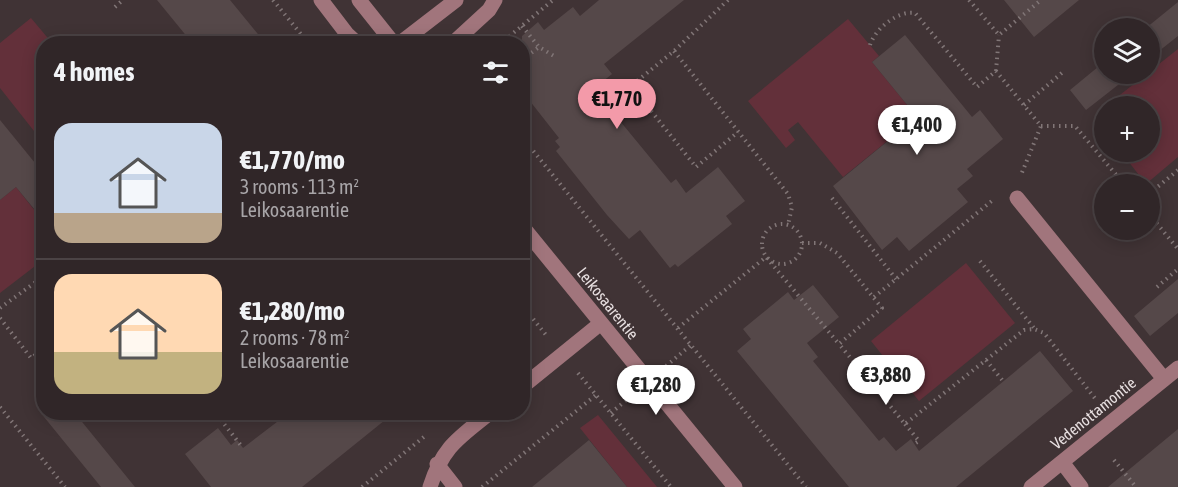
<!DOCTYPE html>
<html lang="en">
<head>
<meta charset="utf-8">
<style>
  :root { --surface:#302628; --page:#382e30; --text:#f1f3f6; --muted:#a8a5a8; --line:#4b4345; --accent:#f39aa9 }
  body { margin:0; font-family:"Asap Condensed",sans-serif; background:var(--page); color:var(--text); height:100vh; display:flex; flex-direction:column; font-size:22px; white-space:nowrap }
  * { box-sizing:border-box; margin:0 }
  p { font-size:20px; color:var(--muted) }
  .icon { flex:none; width:33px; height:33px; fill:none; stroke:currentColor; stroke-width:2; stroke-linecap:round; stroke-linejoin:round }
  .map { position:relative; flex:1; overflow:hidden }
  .drawer { position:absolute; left:36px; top:36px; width:494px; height:384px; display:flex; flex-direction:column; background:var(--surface); border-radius:24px; box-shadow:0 3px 15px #0003,0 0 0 2px var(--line) }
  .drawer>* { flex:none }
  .tools { position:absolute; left:1094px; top:18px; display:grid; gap:12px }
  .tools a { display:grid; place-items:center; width:66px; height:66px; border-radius:50%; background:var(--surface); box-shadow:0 3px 15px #0003,0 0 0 2px var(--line); font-size:30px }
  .price { position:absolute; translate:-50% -51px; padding:0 14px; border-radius:21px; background:#fff; color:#222; font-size:20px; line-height:39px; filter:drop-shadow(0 2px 3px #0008) }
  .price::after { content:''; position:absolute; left:50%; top:36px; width:18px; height:14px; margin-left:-9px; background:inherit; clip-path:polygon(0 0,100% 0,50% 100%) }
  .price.active { background:var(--accent); color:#111 }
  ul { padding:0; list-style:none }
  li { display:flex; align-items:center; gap:18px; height:150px; padding:0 18px }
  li+li { border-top:2px solid var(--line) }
  li span { display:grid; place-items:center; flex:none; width:168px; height:120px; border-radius:18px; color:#555 }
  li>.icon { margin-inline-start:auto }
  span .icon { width:72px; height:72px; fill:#fffc; stroke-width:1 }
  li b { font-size:26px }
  h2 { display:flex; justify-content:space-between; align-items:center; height:72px; padding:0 18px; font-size:26px }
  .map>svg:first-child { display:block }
  .green { fill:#63303a }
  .building { fill:#554849 }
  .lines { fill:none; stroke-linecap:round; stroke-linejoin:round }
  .path { stroke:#817677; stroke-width:4; stroke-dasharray:1.5 4.5; stroke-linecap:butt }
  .minor { stroke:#a1757c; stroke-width:15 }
  .labels { text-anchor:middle; stroke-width:5; stroke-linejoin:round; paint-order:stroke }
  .street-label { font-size:16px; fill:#e8e0e1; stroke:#403335 }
</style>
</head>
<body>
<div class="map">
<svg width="1178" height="487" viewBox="0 0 1178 487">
  <rect width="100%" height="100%" fill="#403335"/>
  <path class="green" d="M31,18L52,43L44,44L43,123L34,131L0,88V43Z
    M848,19L879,56L872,62L917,117L843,177L798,122L788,130L795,140L786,148L748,101Z
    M1178,49V157L1146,184L1121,152H1149V106H1106Z
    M16,187L43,221V260L0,293V200Z
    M966,263L1015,323L919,401L871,341Z
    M598,415L657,487H627L580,428Z"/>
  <path class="building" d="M157,0H230L266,44H193Z
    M599,0H684L604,64L612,74L597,86L610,101L606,104L671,183L676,179L686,193L718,167L745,201L726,216L732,224L678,267L675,264L670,268L640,230L629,239L607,215L556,151L560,147L555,141L559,138L522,91V36L538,22L544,30L573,7L580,16Z
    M1004,0H1079L1034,37Z
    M1178,2V36L1149,59V28H1146Z
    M905,35L972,117L980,110L1003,139L967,169L973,176L957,189L968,202L909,251L897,237L882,250L833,186L917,117L872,62Z
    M1104,62V74H1132L1086,110L1070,90Z
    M0,120L44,174V221L16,187L0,200Z
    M1178,279V313L1150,336L1134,316Z
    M813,285L839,317L807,343L818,357L813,361L879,441L884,437L896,451L911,439L919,451L1040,351L1073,391L956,487H849L737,351L751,339L743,329L788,292L794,300Z
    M40,412H74L135,487H101Z
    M290,412H395L302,487H211L185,454L218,428L231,445L237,440L243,448Z
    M1178,429V487H1108Z
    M589,440L627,487H532Z"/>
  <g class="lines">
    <path class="path" d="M273,0L309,44
      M728,0L674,51L631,86L696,167L738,132
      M969,0L999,35L1041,0
      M115,7L123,0
      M522,26L539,47L554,56
      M172,44L175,41L177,44
      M311,44L315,33
      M500,44L553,0
      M870,45C875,29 898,10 915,13L977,87L996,71L1041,126L1021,175
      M674,51L788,194L792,207L788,225
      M522,60L539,47
      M996,71L999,35
      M1024,105L1063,72
      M1041,126H1075L1124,184
      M522,137L806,487
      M1149,194L1178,170
      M832,198L896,279
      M1149,214L1178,249
      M762 244a20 20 0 1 1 40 0a20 20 0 1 1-40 0Z
      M802,243H820L837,253L882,308L839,344L905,424L1024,330L1034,329L1044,333L1097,401
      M980,261L1034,328
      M1157,287L1178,269
      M874,297L993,200
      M522,305L546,335
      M0,308L44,276
      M0,318L31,358L44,349
      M678,328L766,257L839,344
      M986,360L1003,381
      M666,366L691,345
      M578,373L671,487
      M0,407L65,487
      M611,413L631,396
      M217,415L243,448
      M905,424L919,441L914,444
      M1114,460L1136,487
      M362,487L425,436
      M482,487L596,395"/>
    <path class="minor" d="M321,0L347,34L358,44
      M359,0L394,44
      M399,44L456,0
      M452,44L489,10L495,0
      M1017,198L1164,379
      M522,226L735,487
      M522,387L601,323
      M1062,462L1081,487
      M437,464L455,487
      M430,487C443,446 459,438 491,412
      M1031,487L1178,368"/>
  </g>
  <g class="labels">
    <g class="street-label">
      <text transform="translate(608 303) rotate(51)" y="6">Leikosaarentie</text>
      <text transform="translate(1093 413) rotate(-39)" y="6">Vedenottamontie</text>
    </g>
  </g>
</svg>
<div class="tools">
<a><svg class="icon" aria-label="layers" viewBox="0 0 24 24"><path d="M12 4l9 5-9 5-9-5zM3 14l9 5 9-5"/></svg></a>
<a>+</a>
<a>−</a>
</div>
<b class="price active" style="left:617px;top:130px">€1,770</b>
<b class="price" style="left:917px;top:156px">€1,400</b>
<b class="price" style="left:886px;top:406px">€3,880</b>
<b class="price" style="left:656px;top:416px">€1,280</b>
<section class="drawer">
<h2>4 homes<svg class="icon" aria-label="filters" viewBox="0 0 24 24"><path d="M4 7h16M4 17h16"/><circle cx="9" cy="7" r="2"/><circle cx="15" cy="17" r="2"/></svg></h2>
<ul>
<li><span style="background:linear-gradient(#c9d6e8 75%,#b9a48a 0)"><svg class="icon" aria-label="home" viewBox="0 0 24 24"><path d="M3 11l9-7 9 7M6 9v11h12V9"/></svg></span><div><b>€1,770/mo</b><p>3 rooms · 113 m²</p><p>Leikosaarentie</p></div></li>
<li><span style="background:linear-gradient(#ffd9b3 65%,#c2b280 0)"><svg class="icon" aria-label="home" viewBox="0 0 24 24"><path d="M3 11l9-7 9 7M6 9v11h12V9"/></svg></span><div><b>€1,280/mo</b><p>2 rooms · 78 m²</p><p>Leikosaarentie</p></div></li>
</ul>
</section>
</div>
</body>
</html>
